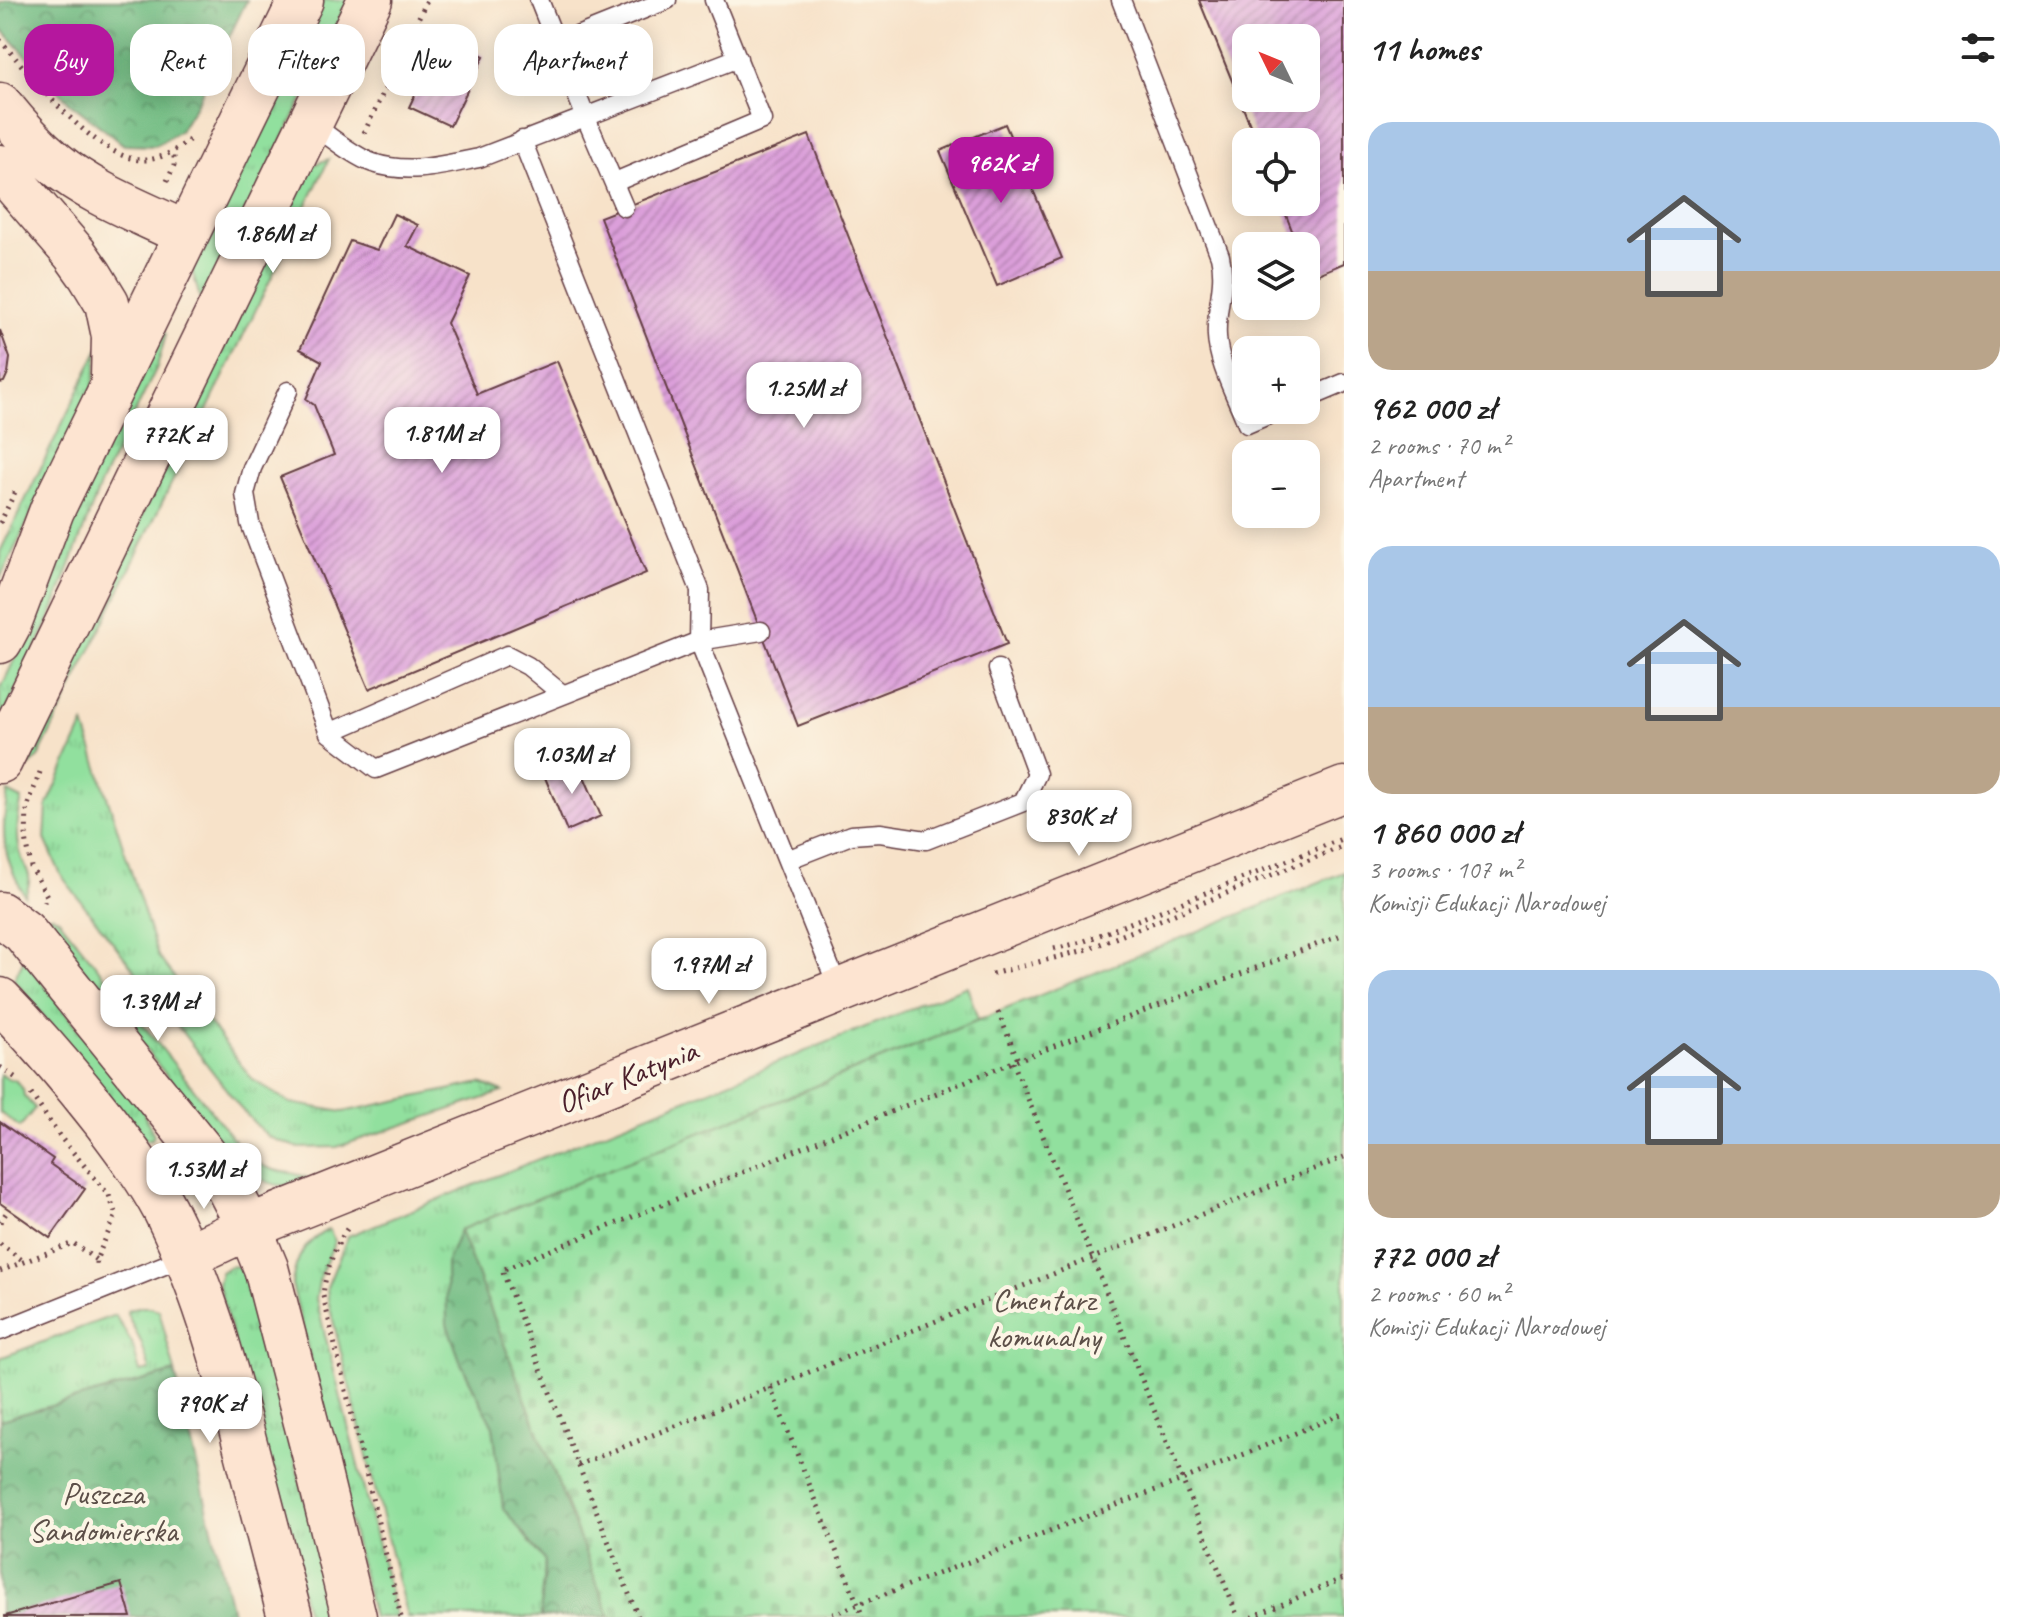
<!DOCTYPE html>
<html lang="en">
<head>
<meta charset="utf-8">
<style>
  :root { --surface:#fff; --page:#f6f6f6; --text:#222; --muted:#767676; --accent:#b5179e }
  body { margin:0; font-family:Caveat,sans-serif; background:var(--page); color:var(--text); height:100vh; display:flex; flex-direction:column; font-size:30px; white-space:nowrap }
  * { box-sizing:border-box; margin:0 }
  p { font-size:26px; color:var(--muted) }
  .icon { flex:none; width:44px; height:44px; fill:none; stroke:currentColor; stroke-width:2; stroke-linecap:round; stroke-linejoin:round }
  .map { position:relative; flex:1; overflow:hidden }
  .panel { display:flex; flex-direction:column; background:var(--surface); width:680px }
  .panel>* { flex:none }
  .banner { position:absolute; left:24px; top:24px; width:760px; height:72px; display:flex; gap:16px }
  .needle { width:52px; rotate:313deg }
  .buttons { position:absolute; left:1232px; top:24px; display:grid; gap:16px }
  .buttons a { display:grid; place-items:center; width:88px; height:88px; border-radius:16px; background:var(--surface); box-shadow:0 4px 20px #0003; font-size:40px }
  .price { position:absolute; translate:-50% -68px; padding:0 18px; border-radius:16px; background:#fff; color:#222; font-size:26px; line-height:52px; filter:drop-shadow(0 2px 4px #0008) }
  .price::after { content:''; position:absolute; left:50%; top:48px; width:24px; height:18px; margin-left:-12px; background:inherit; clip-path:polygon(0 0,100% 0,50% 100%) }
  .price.active { background:var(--accent); color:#fff }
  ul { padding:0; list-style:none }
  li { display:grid; align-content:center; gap:16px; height:424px; padding:0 24px }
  li span { display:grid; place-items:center; height:248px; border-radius:24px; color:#555 }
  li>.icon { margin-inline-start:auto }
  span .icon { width:144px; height:144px; fill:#fffc; stroke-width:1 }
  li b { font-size:34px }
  h2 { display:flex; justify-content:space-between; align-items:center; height:96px; padding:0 24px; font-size:34px }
  .tag { padding:0 28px; border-radius:24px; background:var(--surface); box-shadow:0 4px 20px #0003; font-size:28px; line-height:72px }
  .tag.active { background:var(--accent); color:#fff }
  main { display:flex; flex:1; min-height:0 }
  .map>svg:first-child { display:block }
  .grass { fill:url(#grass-tufts); stroke:#6e8064; stroke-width:2 }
  .forest { fill:url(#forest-crowns); stroke:#5f6e58; stroke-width:2 }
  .cemetery { fill:url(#cemetery-stones); stroke:#6e8064; stroke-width:2 }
  .green { fill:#91e09e; stroke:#6e8064; stroke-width:2 }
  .building { fill:url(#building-hatch); fill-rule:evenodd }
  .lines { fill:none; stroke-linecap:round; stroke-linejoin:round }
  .lane-casing { stroke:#643c43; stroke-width:21 }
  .secondary-casing { stroke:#643c43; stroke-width:47 }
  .path { stroke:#643c43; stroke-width:5; stroke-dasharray:2 6; stroke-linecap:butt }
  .lane { stroke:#fff; stroke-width:18 }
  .secondary { stroke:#fde4d1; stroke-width:44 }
  .labels { text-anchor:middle; stroke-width:8; stroke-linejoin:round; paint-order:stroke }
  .street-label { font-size:32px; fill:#4a1f2b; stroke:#fcf5e5 }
  .park-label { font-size:32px; fill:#5c4f48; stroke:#fcf5e5 }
</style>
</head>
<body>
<main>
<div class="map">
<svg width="1344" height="1617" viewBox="0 0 1344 1617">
  <defs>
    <pattern id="grass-tufts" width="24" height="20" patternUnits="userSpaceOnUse" patternTransform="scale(2)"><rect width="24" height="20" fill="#91e09e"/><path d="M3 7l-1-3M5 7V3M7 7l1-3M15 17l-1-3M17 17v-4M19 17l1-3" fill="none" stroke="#7fc088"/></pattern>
    <pattern id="forest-crowns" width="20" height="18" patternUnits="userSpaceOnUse" patternTransform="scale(2)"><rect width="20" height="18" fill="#74be85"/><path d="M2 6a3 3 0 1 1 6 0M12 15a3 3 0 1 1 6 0" fill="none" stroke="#619a6d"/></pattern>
    <pattern id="cemetery-stones" width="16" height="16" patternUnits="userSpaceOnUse" patternTransform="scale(2)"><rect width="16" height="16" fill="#91e09e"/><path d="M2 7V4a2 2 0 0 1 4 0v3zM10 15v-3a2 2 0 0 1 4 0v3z" fill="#7fc088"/></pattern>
    <pattern id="building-hatch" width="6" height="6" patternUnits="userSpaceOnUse" patternTransform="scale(2)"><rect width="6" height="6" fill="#db9fda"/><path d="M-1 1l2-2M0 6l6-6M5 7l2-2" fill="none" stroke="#b481b1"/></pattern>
  </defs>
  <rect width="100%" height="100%" fill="#fcf5e5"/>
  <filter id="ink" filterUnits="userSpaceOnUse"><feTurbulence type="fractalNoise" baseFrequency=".0125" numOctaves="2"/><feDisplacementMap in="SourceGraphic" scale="16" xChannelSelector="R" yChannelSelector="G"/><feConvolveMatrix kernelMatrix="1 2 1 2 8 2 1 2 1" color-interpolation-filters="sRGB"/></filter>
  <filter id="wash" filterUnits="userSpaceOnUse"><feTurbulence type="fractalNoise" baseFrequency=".006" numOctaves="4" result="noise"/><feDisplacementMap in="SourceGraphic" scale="32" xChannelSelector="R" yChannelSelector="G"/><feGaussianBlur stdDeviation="1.8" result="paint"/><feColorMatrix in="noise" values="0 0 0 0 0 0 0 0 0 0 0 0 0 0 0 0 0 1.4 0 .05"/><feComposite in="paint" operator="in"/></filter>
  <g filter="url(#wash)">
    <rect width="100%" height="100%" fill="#f7e2c9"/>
    <path class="grass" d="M323,0H351L202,305L191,267Z
      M329,159L39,756L30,766L22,762L312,165Z
      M163,330L166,335L157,367L101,483L50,618L0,724V690L36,614L88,479Z
      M99,348L93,387L0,579V552Z
      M84,724L158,956L252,1079L290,1103L343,1112L481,1083L503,1092L337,1147L299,1148L268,1137L243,1111L61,875L45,839L47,806Z
      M8,792L22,799C17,817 16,834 20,852C25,873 35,871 25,896C3,857 0,836 8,792Z
      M51,915L59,919L243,1151C252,1159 260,1166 271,1169C285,1174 297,1171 309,1179C280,1196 256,1178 233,1160L43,919Z
      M24,959L141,1108L154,1135L152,1139L146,1140L138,1135L14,979Z
      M967,986L978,1020L460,1230L461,1363L493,1426L504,1508L545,1561L541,1599V1617H407L328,1300L327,1287L348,1236Z
      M329,1229L335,1241L320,1276L316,1299L396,1617H373L292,1284C296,1256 305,1242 329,1229Z
      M230,1266L241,1267L249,1277L334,1617H308L218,1283L221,1272Z
      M138,1307H149L159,1310L175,1372L0,1420V1358L115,1315L132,1343L140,1372L150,1370L141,1342L127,1314V1311Z"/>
    <path class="forest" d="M8,0H247L196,105L180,131L155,146L124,145L70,103L0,27V3Z
      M460,1230L610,1617H541V1599L545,1561L503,1508L493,1426L461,1363L447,1324L446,1264Z
      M175,1372L233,1617H0V1420Z"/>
    <path class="cemetery" d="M1344,872V1617H610L460,1230Z"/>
    <path class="green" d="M0,1074L8,1079L15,1080L23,1089L24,1096L35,1108L20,1127L0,1113Z"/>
    <g id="blocks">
      <path class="building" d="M1199,0H1344V263L1306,279V246H1283L1296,241L1281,202H1306V142H1257ZM1246,38H1306V98H1246Z
        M443,36L484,56L450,126L409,107Z
        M1005,124L1062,258L997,286L940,151Z
        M809,135L1007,644L798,726L600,217Z
        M394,214L418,225L407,246L470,276L447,323L477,394L557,361L646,573L369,689L280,477L334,455L314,405L306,399L322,361L300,349L350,241L377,250Z
        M0,330L10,358L8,373L4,382L0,383Z
        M577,760L601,816L567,831L544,775Z
        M0,1122L53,1159L50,1164L85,1189L50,1238L0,1203Z
        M121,1583L131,1617H5V1616Z"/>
    </g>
  </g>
  <g filter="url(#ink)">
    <use href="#blocks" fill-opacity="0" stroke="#643c43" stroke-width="2"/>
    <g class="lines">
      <g class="lane-casing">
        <path id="lane" d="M539,0L586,118L624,207
          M1121,0L1220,256C1227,285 1215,308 1217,336C1218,364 1237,397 1247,424L1280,410
          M557,44L667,0
          M309,122C327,134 354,157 373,163C409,175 444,165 479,158L738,58
          M522,140L700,590L699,641L839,990
          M615,182L762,120L714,0
          M288,391L252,468L245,494L250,523L329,733L376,769L699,641L761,631
          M1306,399L1344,383
          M329,733L507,655L528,666L562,694
          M787,860L851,835L880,833L926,840L1023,802L1037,774L998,669
          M0,1331L187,1256"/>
      </g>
      <g class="secondary-casing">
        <path id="secondary" d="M0,105C17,126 35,146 55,163C93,195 142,212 186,234
          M0,167L75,254L90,275L107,303L114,336L113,378
          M0,641L9,624L52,510L301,0
          M0,761L370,0
          M0,914L24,932L199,1148L228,1187L249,1227L266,1268L314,1453L354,1617
          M0,1000C37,1038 71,1078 104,1120C126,1149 148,1178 165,1210C202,1283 224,1362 244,1440C259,1499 275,1558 290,1617
          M187,1256L249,1227L1344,789"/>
      </g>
      <path class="path" d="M0,40C30,74 97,162 145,160C162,159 176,150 189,140
        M364,133L427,0
        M167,181L174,166V151
        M0,523L15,492
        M40,772L27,808L26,838L31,867L47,896L44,902
        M1054,949L1082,942L1344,838
        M992,974L1085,950L1344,846
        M998,1012L1018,1060
        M1013,1062L1238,1617
        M0,1067L19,1080
        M31,1094L61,1138L109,1195L116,1215L96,1260V1268
        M0,1222L9,1209
        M347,1229C334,1248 325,1273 323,1296L401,1617
        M0,1244L25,1262
        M0,1271L73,1243L96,1260
        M770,1387L863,1617
        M578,1465L1344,1157
        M638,1617L502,1270L1018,1060L1344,934
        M825,1617L1182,1480L1344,1413
        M1252,1617L1344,1578"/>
      <use href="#lane" class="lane"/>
      <use href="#secondary" class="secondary"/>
    </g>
  </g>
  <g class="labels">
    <g class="street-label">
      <text transform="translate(627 1076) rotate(-22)" y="11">Ofiar Katynia</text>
    </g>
    <g class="park-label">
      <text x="1044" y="1310">Cmentarz<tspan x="1044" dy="37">komunalny</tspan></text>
      <text x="103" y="1504">Puszcza<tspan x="103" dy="37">Sandomierska</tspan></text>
    </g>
  </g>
</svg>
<div class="buttons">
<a><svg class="needle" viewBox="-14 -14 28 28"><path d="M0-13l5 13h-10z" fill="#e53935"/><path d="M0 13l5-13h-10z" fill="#767676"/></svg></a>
<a><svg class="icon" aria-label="locate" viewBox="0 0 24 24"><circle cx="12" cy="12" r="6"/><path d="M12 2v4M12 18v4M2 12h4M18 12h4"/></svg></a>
<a><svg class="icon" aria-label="layers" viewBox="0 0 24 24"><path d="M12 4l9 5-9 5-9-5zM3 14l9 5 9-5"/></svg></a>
<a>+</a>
<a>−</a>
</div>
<b class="price active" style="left:1001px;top:205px">962K zł</b>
<b class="price" style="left:273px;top:275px">1.86M zł</b>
<b class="price" style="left:804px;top:430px">1.25M zł</b>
<b class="price" style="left:442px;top:475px">1.81M zł</b>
<b class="price" style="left:176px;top:476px">772K zł</b>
<b class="price" style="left:572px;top:796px">1.03M zł</b>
<b class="price" style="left:1079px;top:858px">830K zł</b>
<b class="price" style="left:709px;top:1006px">1.97M zł</b>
<b class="price" style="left:158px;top:1043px">1.39M zł</b>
<b class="price" style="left:204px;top:1211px">1.53M zł</b>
<b class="price" style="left:210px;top:1445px">790K zł</b>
<div class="banner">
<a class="tag active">Buy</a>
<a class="tag">Rent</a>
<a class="tag">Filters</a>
<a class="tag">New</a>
<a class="tag">Apartment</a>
</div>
</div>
<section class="panel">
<h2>11 homes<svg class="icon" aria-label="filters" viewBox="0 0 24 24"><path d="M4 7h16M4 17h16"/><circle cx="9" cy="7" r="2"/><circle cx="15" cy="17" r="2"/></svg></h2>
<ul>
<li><span style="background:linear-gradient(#a9c7e8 60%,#b9a48a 0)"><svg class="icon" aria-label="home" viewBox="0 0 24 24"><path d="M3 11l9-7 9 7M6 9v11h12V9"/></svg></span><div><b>962 000 zł</b><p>2 rooms · 70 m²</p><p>Apartment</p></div></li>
<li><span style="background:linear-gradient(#a9c7e8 65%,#b9a48a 0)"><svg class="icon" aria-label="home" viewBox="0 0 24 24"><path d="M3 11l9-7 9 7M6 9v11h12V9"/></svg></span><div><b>1 860 000 zł</b><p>3 rooms · 107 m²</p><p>Komisji Edukacji Narodowej</p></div></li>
<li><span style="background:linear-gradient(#a9c7e8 70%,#b9a48a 0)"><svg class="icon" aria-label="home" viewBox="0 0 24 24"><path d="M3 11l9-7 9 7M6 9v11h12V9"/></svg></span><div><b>772 000 zł</b><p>2 rooms · 60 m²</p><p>Komisji Edukacji Narodowej</p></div></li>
</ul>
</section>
</main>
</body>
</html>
